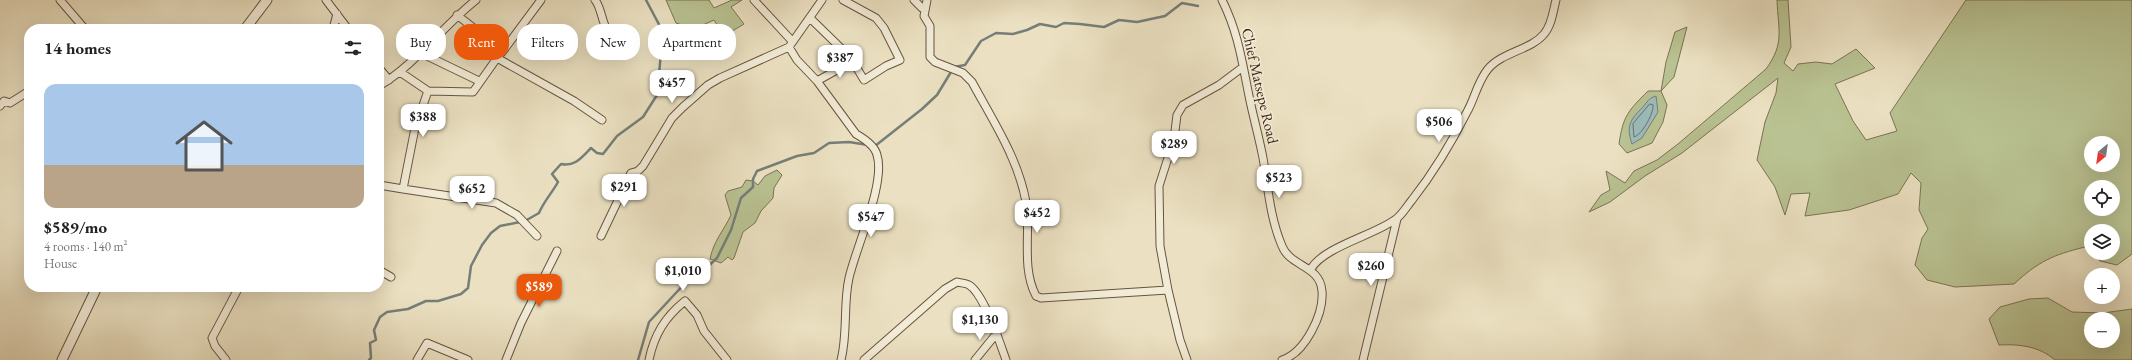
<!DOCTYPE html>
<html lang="en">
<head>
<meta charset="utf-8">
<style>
  :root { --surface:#fff; --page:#f6f6f6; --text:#222; --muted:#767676; --line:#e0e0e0; --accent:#ea580c }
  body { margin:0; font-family:"EB Garamond",serif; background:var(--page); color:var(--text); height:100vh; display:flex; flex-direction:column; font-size:15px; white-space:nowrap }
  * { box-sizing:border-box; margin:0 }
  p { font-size:13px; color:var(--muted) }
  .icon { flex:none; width:22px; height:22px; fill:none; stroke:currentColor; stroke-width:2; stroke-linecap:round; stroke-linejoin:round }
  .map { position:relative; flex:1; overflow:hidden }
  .side { position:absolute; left:24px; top:24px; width:360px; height:268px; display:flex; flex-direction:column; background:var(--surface); border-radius:16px; box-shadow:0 4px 16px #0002 }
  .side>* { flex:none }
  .hud { position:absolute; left:396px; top:24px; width:380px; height:36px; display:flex; gap:8px }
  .needle { width:26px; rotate:209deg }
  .fabs { position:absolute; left:2084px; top:136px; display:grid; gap:8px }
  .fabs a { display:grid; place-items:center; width:36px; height:36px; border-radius:50%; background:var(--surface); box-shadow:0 4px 16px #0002; font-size:20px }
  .price { position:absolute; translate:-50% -34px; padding:0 9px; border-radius:8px; background:#fff; color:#222; font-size:13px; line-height:26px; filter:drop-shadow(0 1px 2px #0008) }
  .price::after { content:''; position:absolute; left:50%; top:24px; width:12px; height:9px; margin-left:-6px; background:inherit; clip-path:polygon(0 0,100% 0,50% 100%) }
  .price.on { background:var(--accent); color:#fff }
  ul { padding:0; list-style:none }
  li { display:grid; align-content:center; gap:8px; height:212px; padding:0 20px }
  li+li { border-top:1px solid var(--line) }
  li span { display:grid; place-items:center; height:124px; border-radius:12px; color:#555 }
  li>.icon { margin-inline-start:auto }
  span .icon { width:72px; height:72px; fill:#fffc; stroke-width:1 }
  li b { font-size:17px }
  h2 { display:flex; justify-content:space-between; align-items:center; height:48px; padding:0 20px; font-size:17px }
  .tag { padding:0 14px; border-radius:16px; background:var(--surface); box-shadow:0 4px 16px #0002; font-size:14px; line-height:36px }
  .tag.on { background:var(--accent); color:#fff }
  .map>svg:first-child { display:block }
  .green { fill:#b9c292; stroke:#7b7352; fill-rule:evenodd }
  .water { fill:#9bbcbb; stroke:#757f78 }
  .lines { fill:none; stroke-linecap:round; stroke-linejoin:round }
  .shore { stroke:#6c7067; stroke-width:1 }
  .stream { stroke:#757f78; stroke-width:2.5 }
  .minor-casing { stroke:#68533f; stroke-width:9 }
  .tertiary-casing { stroke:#68533f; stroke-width:11 }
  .minor { stroke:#f2ecd7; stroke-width:7 }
  .tertiary { stroke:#f2ecd7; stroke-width:9 }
  .labels { text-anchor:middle; stroke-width:3.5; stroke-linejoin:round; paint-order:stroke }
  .street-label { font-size:15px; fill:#3d2413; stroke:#f2ecd7 }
</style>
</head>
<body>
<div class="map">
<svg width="2132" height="360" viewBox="0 0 2132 360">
  <rect width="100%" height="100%" fill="#ebe1c2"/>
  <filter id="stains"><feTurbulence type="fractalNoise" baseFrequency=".005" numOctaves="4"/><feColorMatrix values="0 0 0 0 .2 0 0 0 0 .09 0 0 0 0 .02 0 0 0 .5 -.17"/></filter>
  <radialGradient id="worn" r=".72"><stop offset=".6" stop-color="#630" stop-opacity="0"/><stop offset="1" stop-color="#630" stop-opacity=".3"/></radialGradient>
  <path class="green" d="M666,0H709L714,8L732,0H742L731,7L744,24L724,36L714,20L694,29L676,23Z
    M1777,0H1788L1791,47L1784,63L1793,71L1798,64L1816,62L1832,64L1856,49L1875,68L1835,84L1853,121L1866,140L1897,131L1890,113L1966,0H2132V254L2117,265L2100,261L2091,253H2113V231H2091V253L2085,247C2052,255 2038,262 2014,284L1955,287L1927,280L1915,265L1922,238L1928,229L1919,210L1921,183L1911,173L1898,194L1849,210L1805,216L1810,193L1791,194L1785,215L1775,187L1757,160L1765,122L1776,93L1778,78L1682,153L1645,176L1610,202L1589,212L1601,195L1610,190L1606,171L1625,183L1634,171L1657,160L1678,144L1766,69C1785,43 1778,30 1777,0ZM2091,143H2113V165H2091ZM2091,187H2113V209H2091Z
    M1687,27L1674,77L1661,91L1667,105L1663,122L1652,143L1627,153L1619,144C1623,116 1628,111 1648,91H1661L1666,62L1675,32Z
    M777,170L782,175L774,188L773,198L761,211L755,223L743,232L734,258L732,260L728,257L721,263L710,259C713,242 724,230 731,215L725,195L728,191L742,187L746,180L753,181L758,185L765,176Z
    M2048,298L2072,312L2103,313L2132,309V360H2055C2039,346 2019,344 1999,345L1989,319L2000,307L2029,299ZM2091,319H2113V341H2091Z"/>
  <path class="water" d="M1656,96L1658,112L1642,138L1632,144C1626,126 1630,120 1642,108C1648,102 1647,99 1656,96Z"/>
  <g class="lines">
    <path class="shore" d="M1650,104L1653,105C1654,113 1642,135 1634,137L1633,124Z"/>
    <path class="stream" d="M875,146L922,109L937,95L954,67L965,65L981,41L996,33L1013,34L1027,30L1040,24L1056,27L1064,23L1080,24L1104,27L1119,20L1137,22L1165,16L1182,3L1198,6
      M525,221L539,213C544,201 552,193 558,182L552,174L561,164C575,167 582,157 591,148L597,153L603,154L617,136L643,117L657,95L663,32L646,0
      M369,360L371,358L370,343L376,340L374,330L380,317L387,312L408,309L426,301H438L461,294L468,288L471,266L482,245L491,233L500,226L520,222
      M638,360L649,322L687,281L701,273L717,258L731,230L741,198L753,187V179L757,171L797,156L814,153L829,143L849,142L868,145"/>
    <g class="minor-casing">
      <path id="minor" d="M60,0L85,29
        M326,0L348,29
        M595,0C600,5 602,20 606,28
        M754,0L792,41
        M914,0L922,8L925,9
        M927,0L924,16L930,26V57L935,62L963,73L972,82C993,121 1018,158 1026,202C1031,233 1021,267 1036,296L1041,298L1168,290L1180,340L1187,360
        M1222,0C1238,32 1242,61 1249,96C1253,116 1259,137 1263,158C1268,187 1270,218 1282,246C1290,267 1320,265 1322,291C1324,314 1305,353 1282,360
        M457,15L503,51L497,58L574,101L602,120
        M810,18L851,58L864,80L886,66L900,60L884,28L876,18L843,0
        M333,29L337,14
        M789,47L797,60L817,81L856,134C863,138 875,146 877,155C886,183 856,247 849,278C843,305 848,333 841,360
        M503,51L541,0
        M421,53L479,81
        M379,68L389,80
        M817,81L835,71L851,58
        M379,86C417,63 442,27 476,0
        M428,91L473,92L497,58
        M0,106L4,101L10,103L29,91
        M379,185L403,189L415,128L428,91L400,72
        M403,189L496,203L517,215L537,236
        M601,236L631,173L638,171L643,166L672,118L683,107L708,85L720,78L789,47L822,0
        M1311,269C1323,247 1375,235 1396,219C1402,215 1407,206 1412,200C1434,172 1452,142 1468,110C1475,97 1478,81 1488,69C1502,52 1531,50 1544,34C1552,25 1553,11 1556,0
        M379,270L391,277
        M1168,290L1160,246L1159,186L1174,139L1177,115L1183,105L1219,85L1243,67
        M226,360L215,346L212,338L239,287
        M417,360L427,343L468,360
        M506,360L521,323L557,251
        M649,360C654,335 665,317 685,301L697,315L704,331L727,360
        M864,360L945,289L957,282C960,283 966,283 969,285C984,294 1000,343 1006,360
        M975,360L997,333
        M1363,360L1397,219"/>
    </g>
    <g class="tertiary-casing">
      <path id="tertiary" d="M245,29L267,0
        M62,360L97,287"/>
    </g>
    <use href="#minor" class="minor"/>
    <use href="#tertiary" class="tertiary"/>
  </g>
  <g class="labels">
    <g class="street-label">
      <text transform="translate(1260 86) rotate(77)" y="5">Chief Matsepe Road</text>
    </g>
  </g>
  <rect width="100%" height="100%" filter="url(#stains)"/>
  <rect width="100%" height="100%" fill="url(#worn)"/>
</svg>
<div class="fabs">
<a><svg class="needle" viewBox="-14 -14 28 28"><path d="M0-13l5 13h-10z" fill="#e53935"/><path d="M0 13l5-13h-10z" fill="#767676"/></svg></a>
<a><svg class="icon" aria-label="locate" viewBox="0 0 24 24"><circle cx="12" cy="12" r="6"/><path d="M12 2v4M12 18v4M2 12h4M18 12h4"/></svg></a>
<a><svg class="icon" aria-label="layers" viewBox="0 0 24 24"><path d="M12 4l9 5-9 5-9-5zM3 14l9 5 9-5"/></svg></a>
<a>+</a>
<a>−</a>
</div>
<b class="price" style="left:840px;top:79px">$387</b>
<b class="price" style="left:672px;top:104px">$457</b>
<b class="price" style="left:423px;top:138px">$388</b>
<b class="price" style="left:1439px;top:143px">$506</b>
<b class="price" style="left:1174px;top:165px">$289</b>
<b class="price" style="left:1279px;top:199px">$523</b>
<b class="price" style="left:624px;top:208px">$291</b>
<b class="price" style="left:472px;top:210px">$652</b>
<b class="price" style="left:1037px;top:234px">$452</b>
<b class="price" style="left:871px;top:238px">$547</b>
<b class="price" style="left:1371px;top:287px">$260</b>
<b class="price" style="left:683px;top:292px">$1,010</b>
<b class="price on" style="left:539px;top:308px">$589</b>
<b class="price" style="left:980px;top:341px">$1,130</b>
<div class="hud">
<a class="tag">Buy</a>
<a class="tag on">Rent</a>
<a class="tag">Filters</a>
<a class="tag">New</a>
<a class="tag">Apartment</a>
</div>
<section class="side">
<h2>14 homes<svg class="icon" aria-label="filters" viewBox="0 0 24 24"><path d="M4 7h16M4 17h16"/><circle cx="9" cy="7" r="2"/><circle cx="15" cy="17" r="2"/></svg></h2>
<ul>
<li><span style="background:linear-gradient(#a9c7e8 65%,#b9a48a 0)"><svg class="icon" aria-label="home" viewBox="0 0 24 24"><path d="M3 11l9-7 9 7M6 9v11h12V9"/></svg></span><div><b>$589/mo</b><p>4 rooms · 140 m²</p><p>House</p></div></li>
</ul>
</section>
</div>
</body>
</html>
